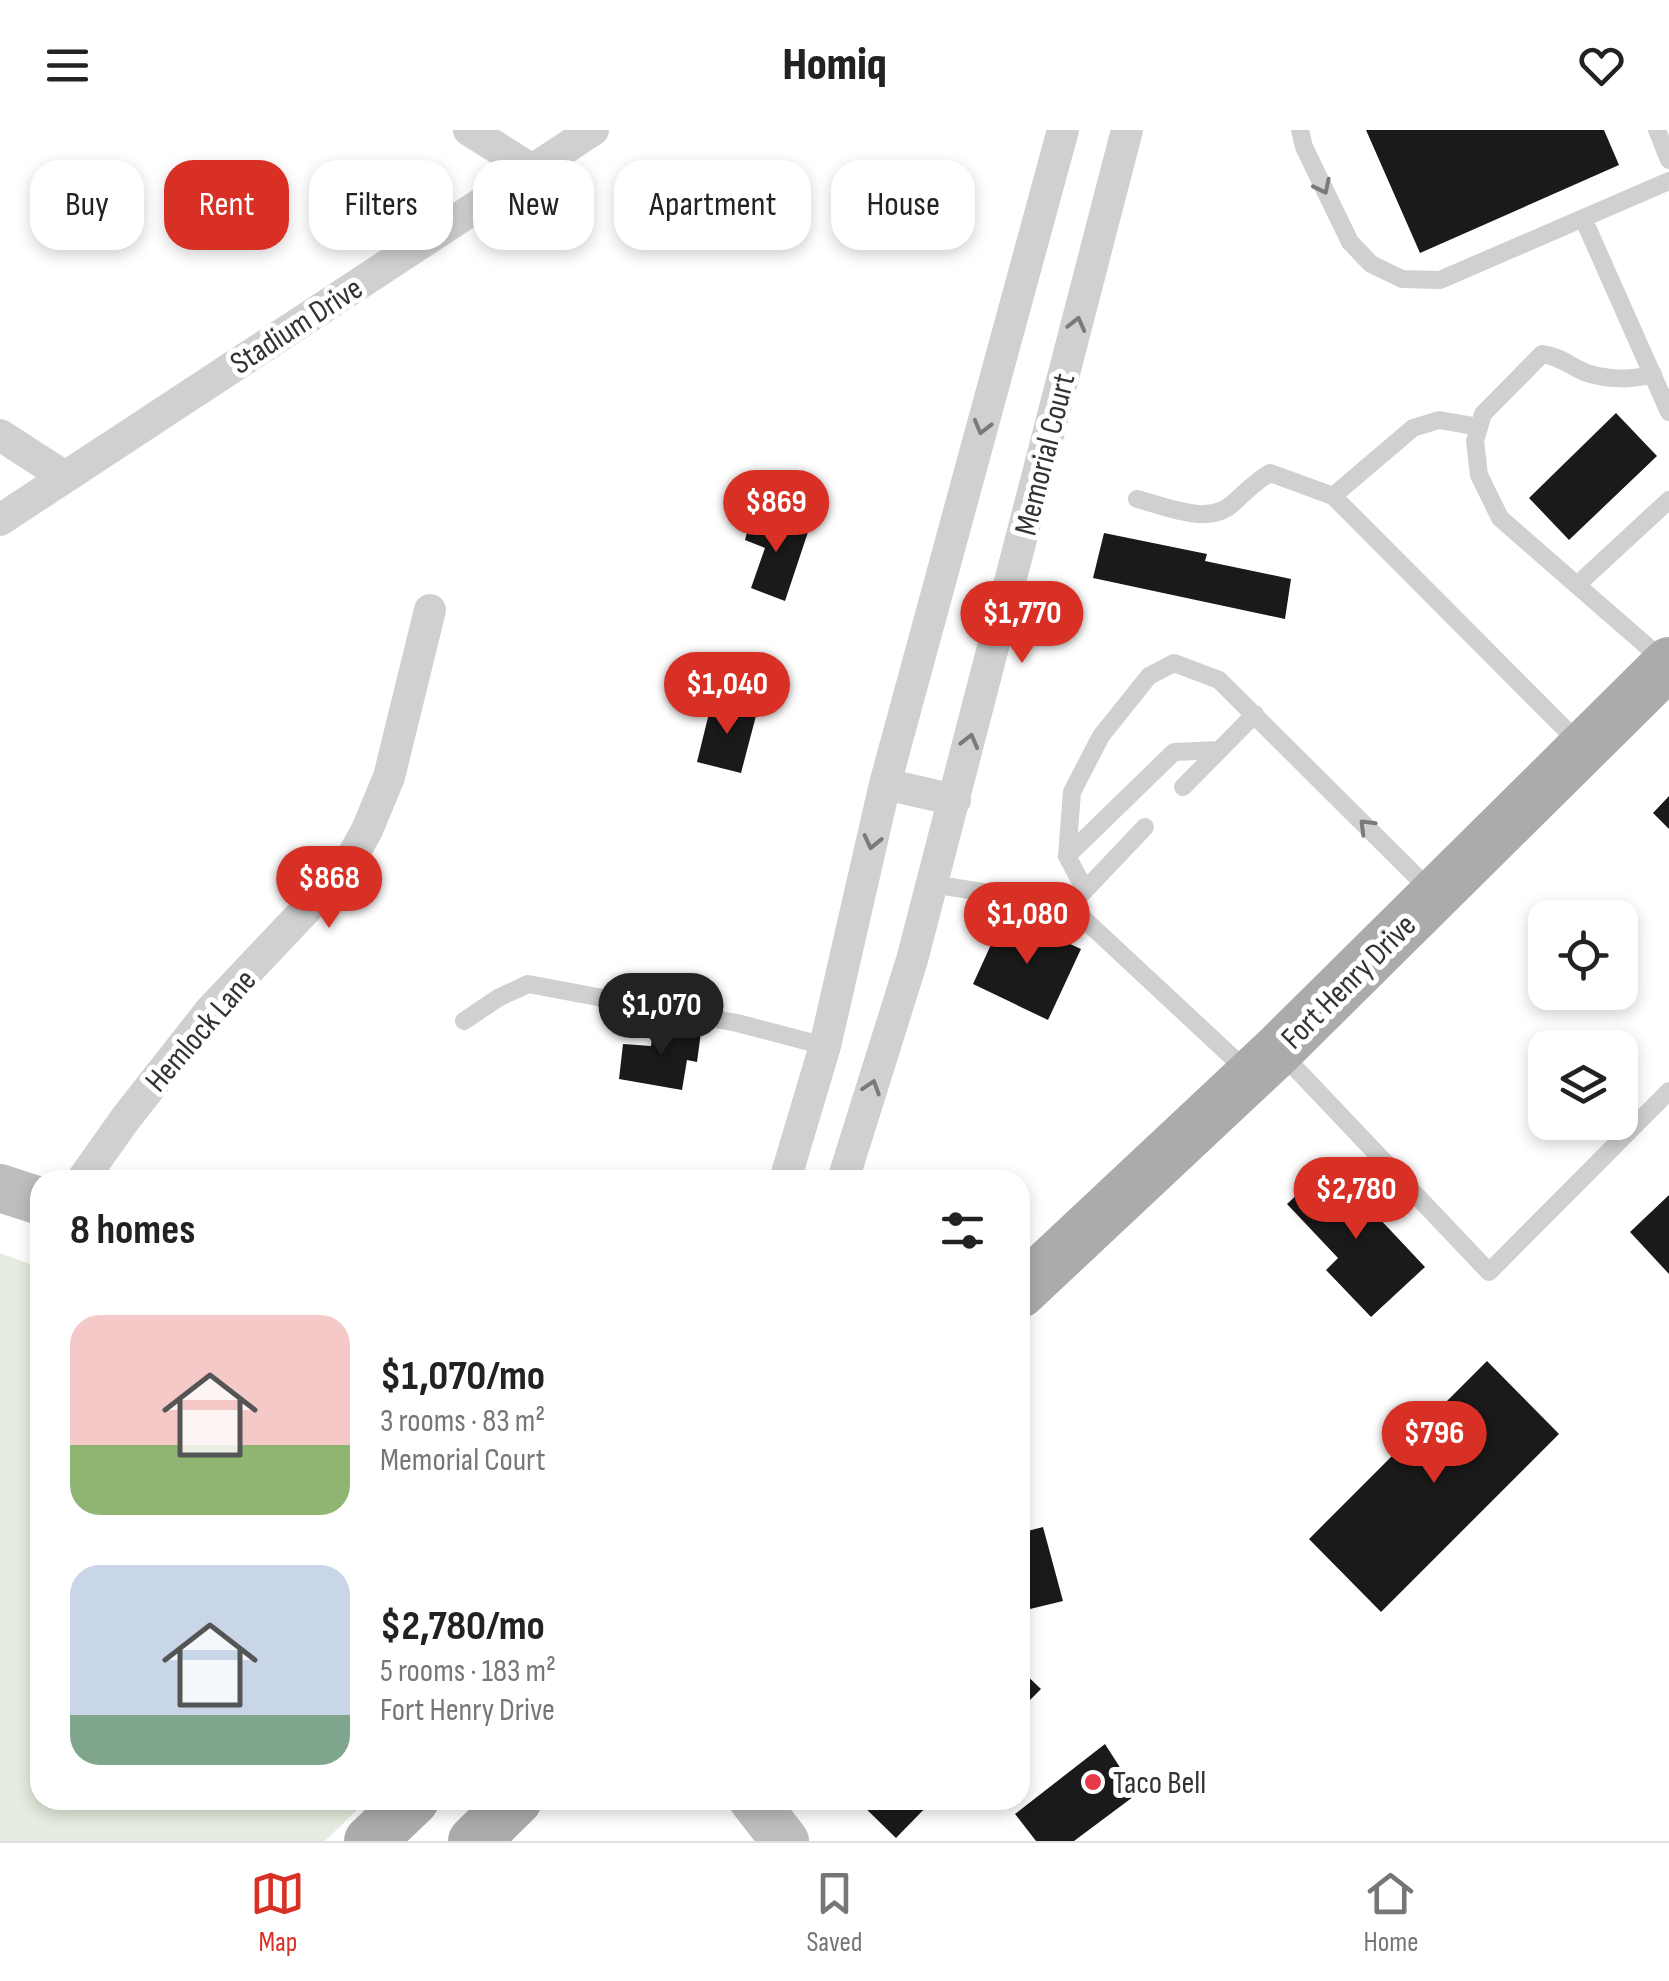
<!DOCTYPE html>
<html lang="en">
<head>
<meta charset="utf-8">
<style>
  :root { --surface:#fff; --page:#f2f2f2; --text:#222; --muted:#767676; --line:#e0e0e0; --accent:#d93025 }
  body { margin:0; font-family:"Sofia Sans Condensed",sans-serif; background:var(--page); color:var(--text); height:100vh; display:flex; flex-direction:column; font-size:38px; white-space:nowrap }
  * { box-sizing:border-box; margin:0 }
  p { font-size:32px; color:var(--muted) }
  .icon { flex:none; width:55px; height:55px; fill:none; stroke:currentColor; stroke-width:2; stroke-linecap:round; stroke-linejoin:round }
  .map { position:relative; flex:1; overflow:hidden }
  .drawer { position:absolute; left:30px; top:1040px; width:1000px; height:640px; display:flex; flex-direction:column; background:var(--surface); border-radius:30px; box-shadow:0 5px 15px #0003 }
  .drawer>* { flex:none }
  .top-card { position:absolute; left:30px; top:30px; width:1000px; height:90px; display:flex; gap:20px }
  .buttons { position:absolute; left:1528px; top:770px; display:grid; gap:20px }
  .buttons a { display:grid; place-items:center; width:110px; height:110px; border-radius:20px; background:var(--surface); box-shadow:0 5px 15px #0003; font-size:50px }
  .price { position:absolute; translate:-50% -85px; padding:0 22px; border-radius:35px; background:var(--accent); color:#fff; font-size:32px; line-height:65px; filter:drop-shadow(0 2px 5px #0008) }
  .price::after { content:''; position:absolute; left:50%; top:60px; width:30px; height:22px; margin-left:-15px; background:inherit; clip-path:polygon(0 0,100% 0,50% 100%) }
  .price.selected { background:#222; color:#fff }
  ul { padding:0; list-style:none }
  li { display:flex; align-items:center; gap:30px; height:250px; padding:0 40px }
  li span { display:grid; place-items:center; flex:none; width:280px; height:200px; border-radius:30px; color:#555 }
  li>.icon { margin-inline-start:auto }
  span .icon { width:120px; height:120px; fill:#fffc; stroke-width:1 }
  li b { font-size:42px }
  h2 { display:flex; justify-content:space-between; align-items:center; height:120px; padding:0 40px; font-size:42px }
  .tag { padding:0 35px; border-radius:30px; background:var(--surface); box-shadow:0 5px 15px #0003; font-size:35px; line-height:90px }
  .tag.selected { background:var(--accent); color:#fff }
  header { display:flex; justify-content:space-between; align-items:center; height:130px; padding:0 40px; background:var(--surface); font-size:45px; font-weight:800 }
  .tab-bar { display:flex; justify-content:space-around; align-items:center; height:140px; border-top:2px solid var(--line); background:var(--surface); font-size:28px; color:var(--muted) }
  .tab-bar a { display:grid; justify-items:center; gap:5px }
  .tab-bar .selected { color:var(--accent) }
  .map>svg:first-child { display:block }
  .green { fill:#e6ecdf }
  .building { fill:#1a1a1a }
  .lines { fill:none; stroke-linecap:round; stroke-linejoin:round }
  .service { stroke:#d0d0d0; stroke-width:18 }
  .minor { stroke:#d0d0d0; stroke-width:32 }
  .secondary { stroke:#bdbdbd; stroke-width:48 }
  .primary { stroke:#ababab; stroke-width:52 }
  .oneway { stroke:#7a7a7a }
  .poi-dot { fill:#e63946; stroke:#fff; stroke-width:4 }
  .labels { text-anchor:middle; stroke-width:10; stroke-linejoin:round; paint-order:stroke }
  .street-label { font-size:32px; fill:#333; stroke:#fff }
  .poi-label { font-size:32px; fill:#333; stroke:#fff; text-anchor:start }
</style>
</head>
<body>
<header><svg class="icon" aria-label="menu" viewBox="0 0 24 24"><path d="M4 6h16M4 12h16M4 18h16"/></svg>Homiq<svg class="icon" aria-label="heart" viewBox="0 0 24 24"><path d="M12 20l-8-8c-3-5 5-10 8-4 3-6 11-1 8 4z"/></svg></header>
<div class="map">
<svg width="1669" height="1711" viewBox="0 0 1669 1711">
  <rect width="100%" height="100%" fill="#fff"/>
  <path class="green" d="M0,1123L40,1138V1670H367L325,1711H0Z"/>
  <path class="building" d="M1366,0H1604L1619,35L1420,123Z
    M1616,283L1657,326L1569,410L1529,368Z
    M752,384L808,402L785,471L751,458L765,418L745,410Z
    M1104,403L1207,424L1205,431L1291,449L1285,489L1093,448Z
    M712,571L757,582L741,643L697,632Z
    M1669,666V699L1653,683Z
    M1005,784L1081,819L1048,890L973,854Z
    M654,893L701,902L697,932L687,930L682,960L619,949L623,914L651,916Z
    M1329,1035L1425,1137L1371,1187L1326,1140L1338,1128L1287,1074Z
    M1669,1065V1144L1630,1102Z
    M1487,1231L1559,1304L1381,1482L1309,1409Z
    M1043,1397L1063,1471L1030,1479L1020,1441V1403Z
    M1020,1539L1041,1559L1020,1580Z
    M1105,1614L1137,1664L1074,1711H1036L1015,1684Z
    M857,1670H933L896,1708Z"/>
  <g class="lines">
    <path class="service" d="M1300,0L1304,17L1350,112L1371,134L1402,149L1440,150L1669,51
      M1657,0L1669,30
      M1583,88L1669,282
      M1653,244C1633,250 1608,250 1587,243C1571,237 1560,226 1542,224L1483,284L1475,311L1479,345L1500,388L1665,532
      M1333,366L1413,298L1439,290L1479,297
      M1137,369C1165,376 1208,396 1232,374C1245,363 1254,352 1270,343L1333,366L1580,614
      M1577,455L1669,370
      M1183,657L1255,584
      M1145,697L1070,776L1247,941
      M1067,726L1072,662L1101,606L1149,546L1174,533L1219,550L1431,761
      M932,754L1070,776
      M1085,760L1067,726L1174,622L1218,620
      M464,891L498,868L528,854L737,893L825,916
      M1282,924L1489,1142L1669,961"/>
    <path class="minor" d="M469,0L532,40
      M0,305L65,347
      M0,390L593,0
      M885,654L955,670
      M82,1050L126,988L210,881L347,736L367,700L389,647L430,480
      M785,1050L825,916L885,654L1063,0
      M843,1050L912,830L1127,0"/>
    <path class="secondary" d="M0,1058L40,1071
      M753,1670L785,1711"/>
    <path class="primary" d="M1020,1162L1278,920L1669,533
      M370,1711L413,1670
      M474,1711L516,1670"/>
  </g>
  <defs><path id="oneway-chevron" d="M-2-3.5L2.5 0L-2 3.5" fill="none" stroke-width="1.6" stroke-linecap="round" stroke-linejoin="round" transform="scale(2.5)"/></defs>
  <g class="oneway">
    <use href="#oneway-chevron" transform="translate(1323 57) rotate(64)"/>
    <use href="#oneway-chevron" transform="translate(1077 194) rotate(-76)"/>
    <use href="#oneway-chevron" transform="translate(982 297) rotate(105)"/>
    <use href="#oneway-chevron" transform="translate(970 611) rotate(-75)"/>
    <use href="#oneway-chevron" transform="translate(1366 696) rotate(-135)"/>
    <use href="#oneway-chevron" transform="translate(872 712) rotate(103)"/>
    <use href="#oneway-chevron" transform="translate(872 957) rotate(-72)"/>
  </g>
  <circle class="poi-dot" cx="1093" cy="1652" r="10"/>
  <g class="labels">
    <g class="street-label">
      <text transform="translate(296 195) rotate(-33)" y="11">Stadium Drive</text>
      <text transform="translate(1044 324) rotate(-76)" y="11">Memorial Court</text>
      <text transform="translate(1348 851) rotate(-45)" y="11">Fort Henry Drive</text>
      <text transform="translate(200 900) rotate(-49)" y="11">Hemlock Lane</text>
    </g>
    <g class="poi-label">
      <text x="1113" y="1663">Taco Bell</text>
    </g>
  </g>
</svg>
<div class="buttons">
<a><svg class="icon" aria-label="locate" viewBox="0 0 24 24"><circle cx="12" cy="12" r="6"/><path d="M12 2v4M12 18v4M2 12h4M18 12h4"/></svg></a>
<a><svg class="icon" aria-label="layers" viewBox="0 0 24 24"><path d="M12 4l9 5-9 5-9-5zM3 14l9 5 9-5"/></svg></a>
</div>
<b class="price" style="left:776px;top:425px">$869</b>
<b class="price" style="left:1022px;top:536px">$1,770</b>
<b class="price" style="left:727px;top:607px">$1,040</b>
<b class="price" style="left:329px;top:801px">$868</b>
<b class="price" style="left:1027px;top:837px">$1,080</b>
<b class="price selected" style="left:661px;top:928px">$1,070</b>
<b class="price" style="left:1356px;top:1112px">$2,780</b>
<b class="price" style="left:1434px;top:1356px">$796</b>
<div class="top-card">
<a class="tag">Buy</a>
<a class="tag selected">Rent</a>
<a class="tag">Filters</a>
<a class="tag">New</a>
<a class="tag">Apartment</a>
<a class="tag">House</a>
</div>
<section class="drawer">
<h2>8 homes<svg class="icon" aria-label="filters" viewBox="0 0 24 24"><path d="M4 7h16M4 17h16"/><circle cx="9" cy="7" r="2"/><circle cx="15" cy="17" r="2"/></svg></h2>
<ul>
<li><span style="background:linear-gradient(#f6c9c9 65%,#8fb573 0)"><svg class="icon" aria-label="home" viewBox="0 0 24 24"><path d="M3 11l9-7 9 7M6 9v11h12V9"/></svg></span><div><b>$1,070/mo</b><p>3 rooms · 83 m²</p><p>Memorial Court</p></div></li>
<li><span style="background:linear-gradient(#c9d6e8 75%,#7fa58c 0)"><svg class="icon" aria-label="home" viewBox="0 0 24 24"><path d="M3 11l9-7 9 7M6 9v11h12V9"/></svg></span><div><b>$2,780/mo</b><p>5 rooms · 183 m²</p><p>Fort Henry Drive</p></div></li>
</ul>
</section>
</div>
<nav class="tab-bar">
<a class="selected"><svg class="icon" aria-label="map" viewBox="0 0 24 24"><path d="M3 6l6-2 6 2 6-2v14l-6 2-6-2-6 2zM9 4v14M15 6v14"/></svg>Map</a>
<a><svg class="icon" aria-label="saved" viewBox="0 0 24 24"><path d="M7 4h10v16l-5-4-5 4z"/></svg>Saved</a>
<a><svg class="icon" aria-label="home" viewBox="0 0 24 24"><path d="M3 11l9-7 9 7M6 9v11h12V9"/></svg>Home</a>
</nav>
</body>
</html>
